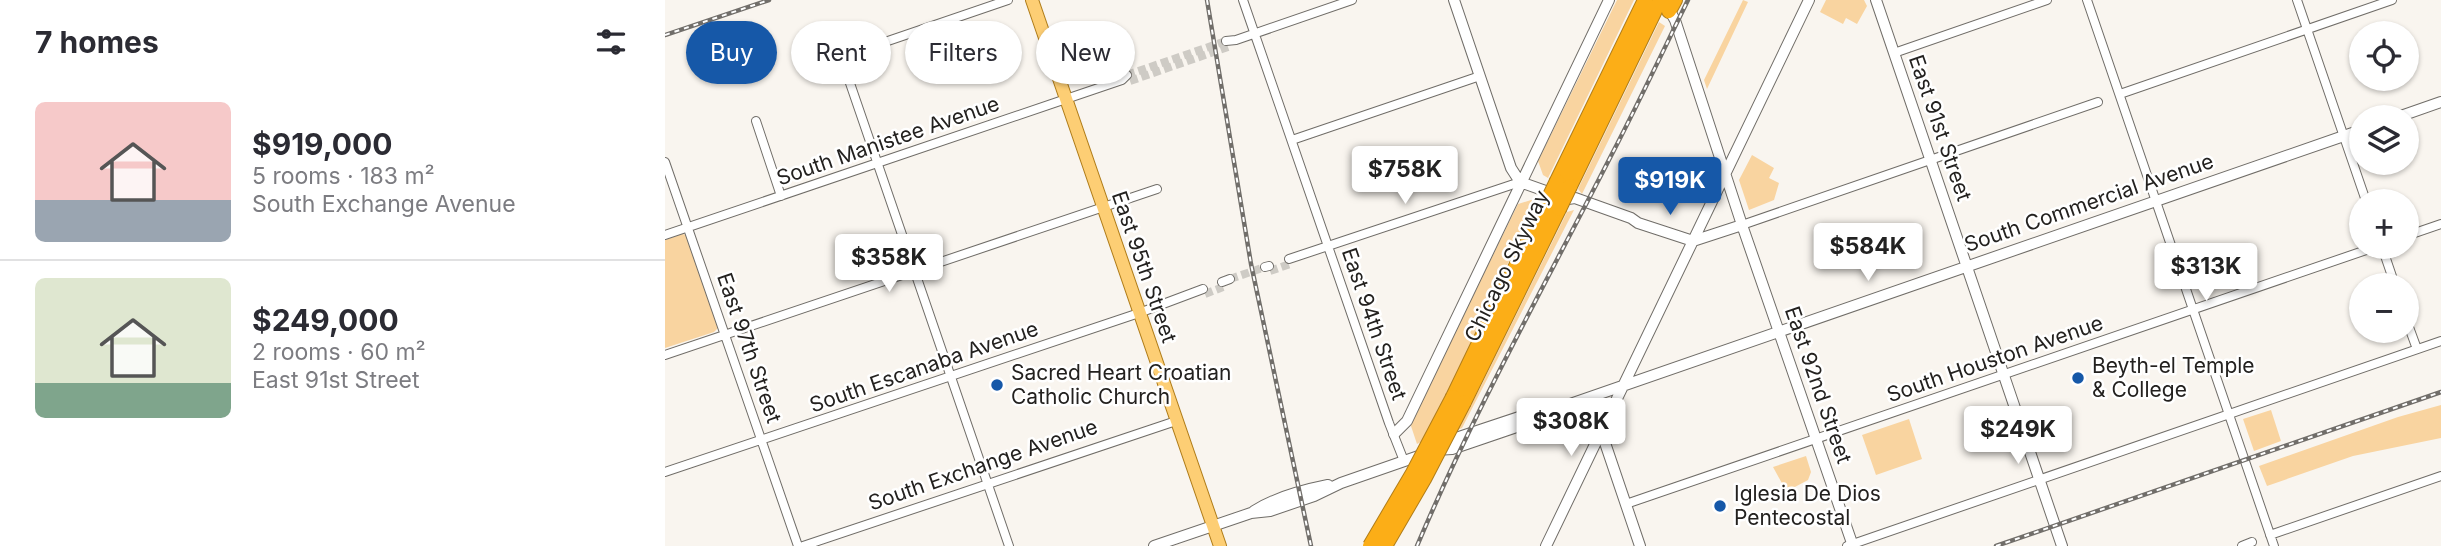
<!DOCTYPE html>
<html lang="en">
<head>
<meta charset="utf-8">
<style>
  :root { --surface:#fff; --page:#f2f2f3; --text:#2b2b33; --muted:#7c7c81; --line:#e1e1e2; --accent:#1658a8 }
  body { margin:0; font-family:Inter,sans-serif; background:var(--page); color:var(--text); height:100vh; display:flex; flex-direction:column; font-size:26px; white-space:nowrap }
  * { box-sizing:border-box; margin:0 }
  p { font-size:23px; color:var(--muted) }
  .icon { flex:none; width:38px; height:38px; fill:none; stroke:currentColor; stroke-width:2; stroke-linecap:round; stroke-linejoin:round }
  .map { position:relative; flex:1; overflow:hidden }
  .drawer { display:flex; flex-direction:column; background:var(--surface); width:665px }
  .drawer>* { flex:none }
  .hud { position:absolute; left:21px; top:21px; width:665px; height:63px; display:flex; gap:14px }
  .tools { position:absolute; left:1684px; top:21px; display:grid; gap:14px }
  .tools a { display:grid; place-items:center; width:70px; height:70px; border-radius:50%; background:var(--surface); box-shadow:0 2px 5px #0004; font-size:35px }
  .price { position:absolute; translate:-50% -60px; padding:0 16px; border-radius:7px; background:#fff; color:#222; font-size:23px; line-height:46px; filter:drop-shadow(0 2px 4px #0008) }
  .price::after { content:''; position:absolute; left:50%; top:42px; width:21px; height:16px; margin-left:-10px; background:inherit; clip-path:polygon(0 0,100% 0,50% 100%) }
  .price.active { background:var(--accent); color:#fff }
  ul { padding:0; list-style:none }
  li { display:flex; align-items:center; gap:21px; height:175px; padding:0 35px }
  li+li { border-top:2px solid var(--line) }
  li span { display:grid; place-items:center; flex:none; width:196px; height:140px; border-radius:10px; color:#555 }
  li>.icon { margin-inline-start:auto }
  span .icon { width:84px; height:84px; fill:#fffc; stroke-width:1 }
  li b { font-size:30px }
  h2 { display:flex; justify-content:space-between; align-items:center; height:84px; padding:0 35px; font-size:30px }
  .tag { padding:0 24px; border-radius:32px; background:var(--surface); box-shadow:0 2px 5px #0004; font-size:24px; line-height:63px }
  .tag.active { background:var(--accent); color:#fff }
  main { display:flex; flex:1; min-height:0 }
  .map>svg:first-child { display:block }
  .green { fill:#f9d4a0 }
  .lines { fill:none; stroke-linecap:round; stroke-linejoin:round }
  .street-tunnel { stroke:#cecbc5; stroke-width:8; stroke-dasharray:8 4; stroke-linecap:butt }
  .street-casing { stroke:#706d68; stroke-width:10 }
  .secondary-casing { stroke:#706d68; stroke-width:12 }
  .primary-casing { stroke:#b07d1a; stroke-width:14 }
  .highway-casing { stroke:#b07d1a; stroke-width:16 }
  .street { stroke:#fff; stroke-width:8 }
  .secondary { stroke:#fff; stroke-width:10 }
  .primary { stroke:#fdce74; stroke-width:12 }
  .highway { stroke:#fcae17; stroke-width:14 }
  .rail-casing { stroke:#716e6a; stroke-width:4.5 }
  .rail { stroke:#fff; stroke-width:2; stroke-dasharray:5; stroke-linecap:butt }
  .highway-bridge-casing { stroke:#b07d1a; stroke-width:16; stroke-linecap:butt }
  .highway-bridge { stroke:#fcae17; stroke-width:14 }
  .poi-dot { fill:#1658a8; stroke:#fff; stroke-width:2.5 }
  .labels { text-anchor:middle; stroke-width:5; stroke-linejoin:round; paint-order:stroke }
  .street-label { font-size:21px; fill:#23211f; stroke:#fff }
  .poi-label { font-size:21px; fill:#23211f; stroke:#fff; text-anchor:start }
</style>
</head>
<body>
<main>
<section class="drawer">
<h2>7 homes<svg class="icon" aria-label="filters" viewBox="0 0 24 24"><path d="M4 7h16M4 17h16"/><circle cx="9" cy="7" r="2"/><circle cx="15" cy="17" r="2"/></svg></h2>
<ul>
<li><span style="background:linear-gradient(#f6c9c9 70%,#9aa5b1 0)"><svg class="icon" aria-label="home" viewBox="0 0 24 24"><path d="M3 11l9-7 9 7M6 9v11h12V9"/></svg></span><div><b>$919,000</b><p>5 rooms · 183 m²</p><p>South Exchange Avenue</p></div></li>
<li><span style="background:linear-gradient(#dfe7d0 75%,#7fa58c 0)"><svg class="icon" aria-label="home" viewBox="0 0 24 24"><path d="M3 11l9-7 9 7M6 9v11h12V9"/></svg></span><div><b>$249,000</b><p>2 rooms · 60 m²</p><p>East 91st Street</p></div></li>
</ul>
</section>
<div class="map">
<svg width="1776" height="546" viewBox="0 0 1776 546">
  <rect width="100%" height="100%" fill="#f9f5ef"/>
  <path class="green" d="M952,0H969L883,178L878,175L873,161Z
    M1078,0L1083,2L1042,89L1039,80Z
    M1161,0H1199L1202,6L1192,24L1181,18L1178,24L1155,12Z
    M994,22L1000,26L917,194L913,189Z
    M1087,155L1109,168L1104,178L1114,183L1109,200L1084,210L1074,180Z
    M866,200L872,201L782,394L758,441L752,444L746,426L747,421L853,204Z
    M909,210L797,428L792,430L816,386L902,212Z
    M17,234L22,235L53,328L49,332L0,348V240Z
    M1776,405V438L1688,456L1602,486L1594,466L1733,417Z
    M1606,410L1616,441L1589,451L1578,419Z
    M1244,419L1257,459L1211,475L1197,435Z
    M1141,456L1146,472L1143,480L1128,488L1119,487L1108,467Z"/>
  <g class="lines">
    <path class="street-tunnel" d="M462,75L561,41
      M465,81L563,47
      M605,271L625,264
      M565,279L600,267
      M540,294L558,287"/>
    <g class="street-casing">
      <path id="street" d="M343,0L176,57L344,546
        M578,0L724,423L739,461
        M1422,0L1609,546
        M1632,0L1701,201
        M561,41L571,40L687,0
        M1229,53L1382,0
        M1455,94L1727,0
        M91,121L116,196
        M627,140L815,76
        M0,162L133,546
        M1077,225L1433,102
        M0,235L401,99L457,80L462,75
        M1741,236L1776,224
        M1717,247L1730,285
        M624,259L855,182
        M600,267L604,266
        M557,282L565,279
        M1741,319L1752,349
        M0,355L492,189
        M0,472L474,313L538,289
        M961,504L1710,247
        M1605,535L1776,476
        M138,546L511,421
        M1182,546L1776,341
        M1577,546L1587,542"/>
    </g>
    <g class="secondary-casing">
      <path id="secondary" d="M789,0L846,168L855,182L903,199L910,198L966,218L973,223L1028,241L1077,225
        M1211,0L1397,546
        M1002,6L1010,20L1077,225L1188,546
        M1733,117L1776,102
        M936,431L975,546
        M729,434L742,421L944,0
        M776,446L785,440L878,409L888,410L1696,130
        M589,511C611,497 638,490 663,485
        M489,546L586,513L605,511L649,496L676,483L771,450L787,449L881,417L888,410
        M881,546L1144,0"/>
    </g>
    <g class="primary-casing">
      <path id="primary" d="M367,0L555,546"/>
    </g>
    <g class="highway-casing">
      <path id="highway" d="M1004,11L1010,0
        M892,181L980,0
        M905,186L995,0
        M788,397L881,204
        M799,402L894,209"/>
    </g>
    <use href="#street" class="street"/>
    <use href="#secondary" class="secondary"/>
    <use href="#primary" class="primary"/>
    <use href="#highway" class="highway"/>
    <g class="rail-casing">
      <path id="rail" d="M542,0L586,264L646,546
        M0,35L104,0
        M752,546C809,411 881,283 948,152C974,102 998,51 1023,0
        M1331,546L1776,392"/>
    </g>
    <use href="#rail" class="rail"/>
    <g class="highway-bridge-casing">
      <path id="highway-bridge" d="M881,204L892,181
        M894,209L905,186
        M705,546L748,473L788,397
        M720,546L759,479L799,402"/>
    </g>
    <use href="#highway-bridge" class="highway-bridge"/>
  </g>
  <g class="poi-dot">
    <circle cx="1413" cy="378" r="7"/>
    <circle cx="332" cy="385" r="7"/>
    <circle cx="1055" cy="506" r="7"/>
  </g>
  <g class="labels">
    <g class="street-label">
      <text transform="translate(1275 128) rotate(71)" y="7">East 91st Street</text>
      <text transform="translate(223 141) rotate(-19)" y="7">South Manistee Avenue</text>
      <text transform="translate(1424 203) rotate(-19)" y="7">South Commercial Avenue</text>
      <text transform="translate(842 266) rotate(-64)" y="7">Chicago Skyway</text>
      <text transform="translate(479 267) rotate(71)" y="7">East 95th Street</text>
      <text transform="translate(709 324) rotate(71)" y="7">East 94th Street</text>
      <text transform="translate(84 348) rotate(71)" y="7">East 97th Street</text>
      <text transform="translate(1330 359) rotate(-19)" y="7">South Houston Avenue</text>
      <text transform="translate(259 367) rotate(-19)" y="7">South Escanaba Avenue</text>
      <text transform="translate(1153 385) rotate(71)" y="7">East 92nd Street</text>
      <text transform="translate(318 465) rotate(-19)" y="7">South Exchange Avenue</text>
    </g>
    <g class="poi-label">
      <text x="1427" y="373">Beyth-el Temple<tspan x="1427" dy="24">&amp; College</tspan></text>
      <text x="346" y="380">Sacred Heart Croatian<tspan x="346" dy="24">Catholic Church</tspan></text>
      <text x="1069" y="501">Iglesia De Dios<tspan x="1069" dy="24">Pentecostal</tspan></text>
    </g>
  </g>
</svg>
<div class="tools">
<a><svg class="icon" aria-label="locate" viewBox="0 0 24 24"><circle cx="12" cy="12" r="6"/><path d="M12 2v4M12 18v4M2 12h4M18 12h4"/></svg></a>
<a><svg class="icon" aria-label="layers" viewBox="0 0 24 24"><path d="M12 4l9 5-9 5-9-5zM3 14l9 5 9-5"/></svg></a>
<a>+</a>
<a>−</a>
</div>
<b class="price" style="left:740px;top:206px">$758K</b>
<b class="price active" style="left:1005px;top:217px">$919K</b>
<b class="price" style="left:1203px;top:283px">$584K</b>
<b class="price" style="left:224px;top:294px">$358K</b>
<b class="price" style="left:1541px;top:303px">$313K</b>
<b class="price" style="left:906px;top:458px">$308K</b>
<b class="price" style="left:1353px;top:466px">$249K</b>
<div class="hud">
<a class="tag active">Buy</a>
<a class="tag">Rent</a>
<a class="tag">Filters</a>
<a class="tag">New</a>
</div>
</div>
</main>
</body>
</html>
